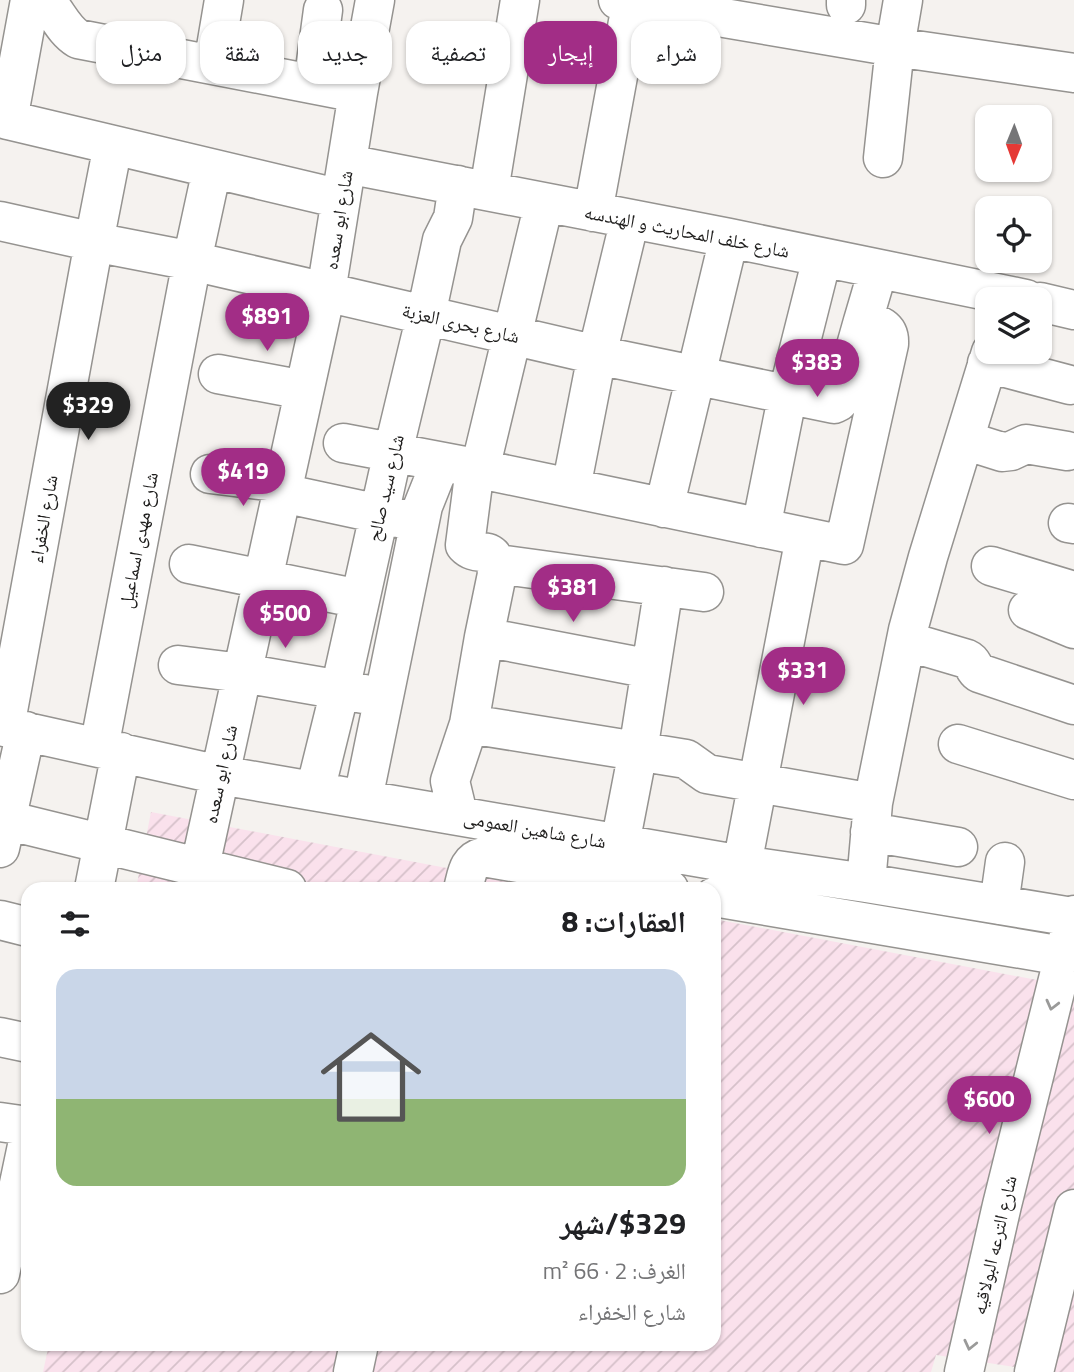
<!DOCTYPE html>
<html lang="ar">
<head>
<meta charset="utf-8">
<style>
  :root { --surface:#fff; --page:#f2f2f2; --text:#202124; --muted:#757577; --accent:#a22d86 }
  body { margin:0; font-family:"Titillium Web","Noto Naskh Arabic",sans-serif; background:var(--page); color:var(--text); direction:rtl; height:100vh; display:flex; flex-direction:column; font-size:26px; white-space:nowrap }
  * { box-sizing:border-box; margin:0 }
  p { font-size:23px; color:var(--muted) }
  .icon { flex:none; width:38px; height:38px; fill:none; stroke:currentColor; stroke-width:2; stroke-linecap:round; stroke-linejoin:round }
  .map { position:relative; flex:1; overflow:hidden; direction:ltr }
  .sheet { position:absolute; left:21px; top:882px; width:700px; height:469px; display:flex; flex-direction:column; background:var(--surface); border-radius:21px; box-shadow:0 2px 5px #0004; direction:rtl }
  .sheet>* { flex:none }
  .hud { position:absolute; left:21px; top:21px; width:700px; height:63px; direction:rtl; display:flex; gap:14px }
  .needle { width:46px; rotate:181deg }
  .tools { position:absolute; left:975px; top:105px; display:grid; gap:14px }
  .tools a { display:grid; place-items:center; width:77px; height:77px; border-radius:14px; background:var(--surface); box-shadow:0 2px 5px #0004; font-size:35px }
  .price { position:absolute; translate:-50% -60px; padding:0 16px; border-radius:24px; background:var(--accent); color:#fff; font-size:23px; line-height:46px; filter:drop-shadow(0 2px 4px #0008) }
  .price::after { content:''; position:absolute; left:50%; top:42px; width:21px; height:16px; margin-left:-10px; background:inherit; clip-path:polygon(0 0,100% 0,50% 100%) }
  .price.current { background:#222; color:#fff }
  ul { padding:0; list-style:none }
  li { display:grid; align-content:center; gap:14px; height:371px; padding:0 35px }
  li span { display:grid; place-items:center; height:217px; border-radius:21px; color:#555 }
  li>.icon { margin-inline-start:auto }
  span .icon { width:126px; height:126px; fill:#fffc; stroke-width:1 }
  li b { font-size:30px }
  h2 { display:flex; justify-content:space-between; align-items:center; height:84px; padding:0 35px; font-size:30px }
  .pill { padding:0 24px; border-radius:21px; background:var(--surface); box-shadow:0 2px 5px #0004; font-size:24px; line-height:63px }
  .pill.current { background:var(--accent); color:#fff }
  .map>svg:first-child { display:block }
  .industrial { fill:url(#industrial-furrows) }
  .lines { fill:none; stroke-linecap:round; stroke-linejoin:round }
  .minor-casing { stroke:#959390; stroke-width:41 }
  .minor { stroke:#fff; stroke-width:38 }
  .oneway { stroke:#9a9a99 }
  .labels { text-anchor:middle; stroke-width:5; stroke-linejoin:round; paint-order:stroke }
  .street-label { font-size:19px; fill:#1f1e1d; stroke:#fff }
</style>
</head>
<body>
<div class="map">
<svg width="1074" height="1372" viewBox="0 0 1074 1372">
  <defs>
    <pattern id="industrial-furrows" width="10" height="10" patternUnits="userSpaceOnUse" patternTransform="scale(1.75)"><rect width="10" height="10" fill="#fae1ec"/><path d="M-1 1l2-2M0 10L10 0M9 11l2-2" fill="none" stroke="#d6c1ca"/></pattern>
  </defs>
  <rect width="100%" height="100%" fill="#f5f2ef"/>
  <path class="industrial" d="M151,812L557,889H136Z
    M714,919L1074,987V1372H1048L936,1355L931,1372H43L49,1344H714Z"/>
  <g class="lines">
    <g class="minor-casing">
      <path id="minor" d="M45,0C57,12 63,30 78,39L358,93
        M618,0L895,47L1074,73
        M846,5V0
        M213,65L224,0
        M313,84L323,10
        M0,118L8,120L30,0
        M8,120L341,199
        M883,158L895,47L903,0
        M347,164L729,238L1026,299
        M489,191L520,0
        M593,212L632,0
        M0,221L94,242L192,261L597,355L834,404L838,402L841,399L863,321
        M1040,302L1074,310
        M987,363L1070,385
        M218,374L304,390
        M964,440L1002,452L1011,451L1026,444L1067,451
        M343,443L475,468L844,545L889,344C890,327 878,324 863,321L878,270
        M480,469L544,203
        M210,474L284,483
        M571,488L597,355L630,219
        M282,493L403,519
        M664,508L729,238
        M1068,523L1074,524
        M761,528L788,393L822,258
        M189,564L360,599
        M497,564L704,592
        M991,566L1074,591
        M1028,610L1074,629
        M484,637L651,669
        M906,641L967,659C974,662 973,669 979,673L1074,705
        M178,665L242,673L364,694
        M469,724L686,759L707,774L873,803
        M0,726L220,775L742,865L866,883L1073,917
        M5,727L94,242L113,145
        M958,744L1074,780
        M99,748L192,261L212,169
        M315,791L340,690L393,452L426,315L442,240L453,218L458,185
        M363,799L423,506L435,476L443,462
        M454,815L456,806L450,781L469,724L484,637L497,574C495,540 479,560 465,545L475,468
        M6,820L287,889
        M870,832L958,847
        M620,844L638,751L664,586
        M0,848L26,731
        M742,865L805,537
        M866,883L873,803L908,630L928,557L991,352
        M94,889L121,752
        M195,889L326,292L358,93L375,0
        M463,889C467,875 467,861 483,857L669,889
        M714,897L1063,956
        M999,905L1005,862
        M0,920L28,927
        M0,1037L28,1043
        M0,1122L28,1126
        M0,1274L28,1141
        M353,1372L359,1344
        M964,1372L1002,1205L1074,915
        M1034,1372L1074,1209"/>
    </g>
    <use href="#minor" class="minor"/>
  </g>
  <defs><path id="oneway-chevron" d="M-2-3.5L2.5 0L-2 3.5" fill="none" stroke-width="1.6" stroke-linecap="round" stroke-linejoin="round" transform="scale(1.75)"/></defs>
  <g class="oneway">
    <use href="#oneway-chevron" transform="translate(1052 1005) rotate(104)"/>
    <use href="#oneway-chevron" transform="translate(970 1345) rotate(103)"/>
  </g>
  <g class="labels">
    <g class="street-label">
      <text transform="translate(338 220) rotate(-81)" y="7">شارع ابو سعده</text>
      <text transform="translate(687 231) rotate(11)" y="7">شارع خلف المحاريث و الهندسه</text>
      <text transform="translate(461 323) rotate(13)" y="7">شارع بحرى العزبة</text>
      <text transform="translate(385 488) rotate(-77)" y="7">شارع سيد صالح</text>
      <text transform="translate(43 519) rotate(-80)" y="7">شارع الخفراء</text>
      <text transform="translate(138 540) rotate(-79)" y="7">شارع مهدى اسماعيل</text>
      <text transform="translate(220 774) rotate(-78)" y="7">شارع ابو سعده</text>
      <text transform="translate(535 829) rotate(10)" y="7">شارع شاهين العمومى</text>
      <text transform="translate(994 1245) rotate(-77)" y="7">شارع الترعه البولاقيه</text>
    </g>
  </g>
</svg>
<div class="tools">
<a><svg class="needle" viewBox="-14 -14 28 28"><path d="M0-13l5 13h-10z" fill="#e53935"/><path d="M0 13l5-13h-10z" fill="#757577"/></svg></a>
<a><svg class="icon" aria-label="locate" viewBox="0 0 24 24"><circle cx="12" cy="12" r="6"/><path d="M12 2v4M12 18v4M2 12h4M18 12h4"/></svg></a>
<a><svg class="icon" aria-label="layers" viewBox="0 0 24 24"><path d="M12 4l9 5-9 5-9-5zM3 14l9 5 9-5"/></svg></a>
</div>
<b class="price" style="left:267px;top:353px">$891</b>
<b class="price" style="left:817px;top:399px">$383</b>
<b class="price current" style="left:88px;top:442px">$329</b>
<b class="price" style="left:243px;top:508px">$419</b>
<b class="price" style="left:573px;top:624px">$381</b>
<b class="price" style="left:285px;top:650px">$500</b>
<b class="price" style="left:803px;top:707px">$331</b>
<b class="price" style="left:989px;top:1136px">$600</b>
<div class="hud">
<a class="pill">شراء</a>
<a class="pill current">إيجار</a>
<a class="pill">تصفية</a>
<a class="pill">جديد</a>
<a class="pill">شقة</a>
<a class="pill">منزل</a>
</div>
<section class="sheet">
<h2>العقارات: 8<svg class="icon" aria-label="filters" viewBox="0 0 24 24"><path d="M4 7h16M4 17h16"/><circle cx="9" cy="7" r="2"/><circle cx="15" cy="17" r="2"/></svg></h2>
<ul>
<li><span style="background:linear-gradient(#c9d6e8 60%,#8fb573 0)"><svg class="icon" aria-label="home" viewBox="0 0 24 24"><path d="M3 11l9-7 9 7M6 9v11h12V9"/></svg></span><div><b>$329/شهر</b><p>الغرف: 2 · 66 m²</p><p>شارع الخفراء</p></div></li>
</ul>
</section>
</div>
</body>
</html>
